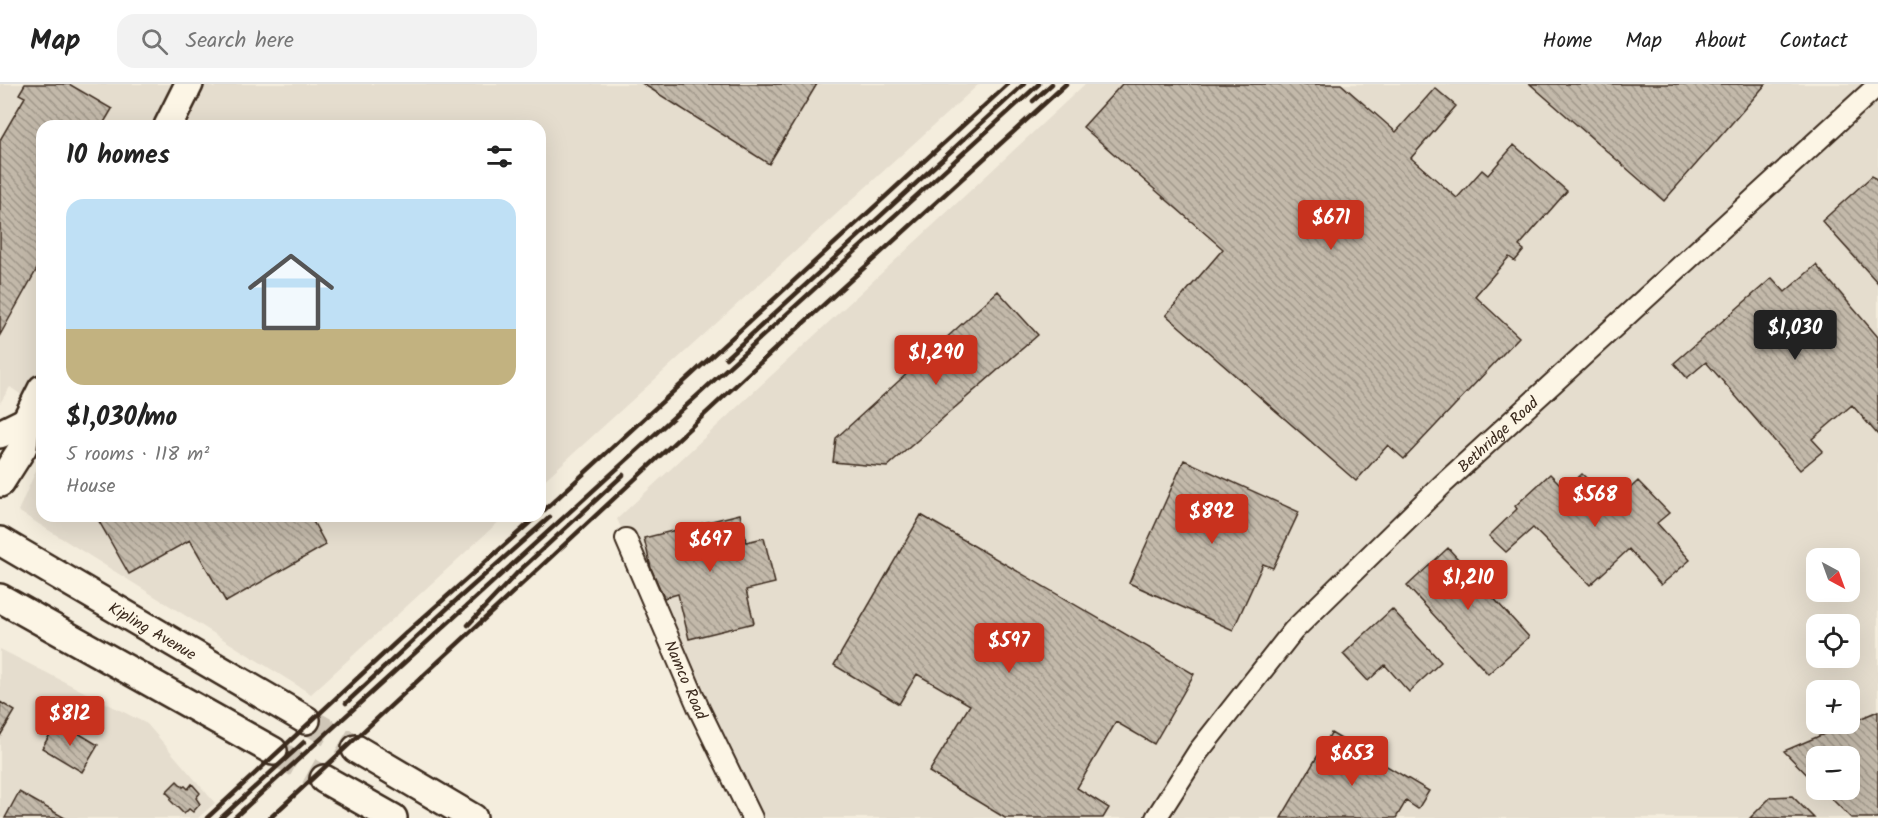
<!DOCTYPE html>
<html lang="en">
<head>
<meta charset="utf-8">
<style>
  :root { --surface:#fff; --page:#f2f2f2; --text:#222; --muted:#767676; --line:#e0e0e0; --accent:#c8321e }
  body { margin:0; font-family:Kalam,sans-serif; background:var(--page); color:var(--text); height:100vh; display:flex; flex-direction:column; font-size:22px; white-space:nowrap }
  * { box-sizing:border-box; margin:0 }
  p { font-size:20px; color:var(--muted) }
  .icon { flex:none; width:33px; height:33px; fill:none; stroke:currentColor; stroke-width:2; stroke-linecap:round; stroke-linejoin:round }
  .map { position:relative; flex:1; overflow:hidden }
  .sheet { position:absolute; left:36px; top:36px; width:510px; height:402px; display:flex; flex-direction:column; background:var(--surface); border-radius:18px; box-shadow:0 6px 24px #0002 }
  .sheet>* { flex:none }
  .needle { width:39px; rotate:139deg }
  .buttons { position:absolute; left:1806px; top:464px; display:grid; gap:12px }
  .buttons a { display:grid; place-items:center; width:54px; height:54px; border-radius:12px; background:var(--surface); box-shadow:0 6px 24px #0002; font-size:30px }
  .price { position:absolute; translate:-50% -51px; padding:0 14px; border-radius:6px; background:var(--accent); color:#fff; font-size:20px; line-height:39px; filter:drop-shadow(0 2px 3px #0008) }
  .price::after { content:''; position:absolute; left:50%; top:36px; width:18px; height:14px; margin-left:-9px; background:inherit; clip-path:polygon(0 0,100% 0,50% 100%) }
  .price.selected { background:#222; color:#fff }
  ul { padding:0; list-style:none }
  li { display:grid; align-content:center; gap:12px; height:318px; padding:0 30px }
  li span { display:grid; place-items:center; height:186px; border-radius:18px; color:#555 }
  li>.icon { margin-inline-start:auto }
  span .icon { width:108px; height:108px; fill:#fffc; stroke-width:1 }
  li b { font-size:26px }
  h2 { display:flex; justify-content:space-between; align-items:center; height:72px; padding:0 30px; font-size:26px }
  header { display:flex; align-items:center; gap:36px; box-sizing:border-box; height:84px; padding:0 30px; background:var(--surface); border-bottom:2px solid var(--line) }
  header strong { font-size:28px }
  nav { display:flex; gap:33px; margin-inline-start:auto; font-size:21px }
  .search { width:420px; height:54px; background:var(--page); display:flex; align-items:center; gap:15px; box-sizing:border-box; padding:0 21px; border-radius:18px; color:var(--muted); font-size:22px }
  .map>svg:first-child { display:block }
  .built { fill:#e5ddce; fill-rule:evenodd }
  .building { fill:url(#building-back-hatch); stroke:#3b2a1e; stroke-width:1.5 }
  .lines { fill:none; stroke-linecap:round; stroke-linejoin:round }
  .secondary-tunnel { stroke:#cfc6b7; stroke-width:27; stroke-dasharray:27 14; stroke-linecap:butt }
  .street-casing { stroke:#3b2a1e; stroke-width:24 }
  .secondary-casing { stroke:#3b2a1e; stroke-width:32 }
  .street { stroke:#fcf5e5; stroke-width:20 }
  .secondary { stroke:#fcf5e5; stroke-width:27 }
  .rail { stroke:#3b2a1e; stroke-width:4.5 }
  .labels { text-anchor:middle; stroke-width:4.5; stroke-linejoin:round; paint-order:stroke }
  .street-label { font-size:16px; fill:#3b2a1e; stroke:#fcf5e5 }
</style>
</head>
<body>
<header>
<strong>Map</strong>
<div class="search"><svg class="icon" aria-label="search" viewBox="0 0 24 24"><circle cx="10" cy="10" r="6"/><path d="M15 15l6 6"/></svg>Search here</div>
<nav><a>Home</a><a>Map</a><a>About</a><a>Contact</a></nav>
</header>
<div class="map">
<svg width="1878" height="734" viewBox="0 0 1878 734">
  <defs>
    <pattern id="building-back-hatch" width="6" height="6" patternUnits="userSpaceOnUse" patternTransform="scale(1.5)"><rect width="6" height="6" fill="#c3b9aa"/><path d="M-1 5l2 2M0 0l6 6M5-1l2 2" fill="none" stroke="#a0978a"/></pattern>
  </defs>
  <rect width="100%" height="100%" fill="#f4eddd"/>
  <filter id="ink" filterUnits="userSpaceOnUse"><feTurbulence type="fractalNoise" baseFrequency=".0167" numOctaves="2"/><feDisplacementMap in="SourceGraphic" scale="12" xChannelSelector="R" yChannelSelector="G"/><feConvolveMatrix kernelMatrix="1 2 1 2 8 2 1 2 1" color-interpolation-filters="sRGB"/></filter>
  <g filter="url(#ink)">
    <path class="built" d="M0,0H207L214,4L217,0H979L540,400V42H42V325L10,303L0,319Z
      M1085,0H1878V734H755L617,435ZM1816,474H1850V507H1816ZM1816,540H1850V573H1816ZM1816,606H1850V639H1816ZM1816,672H1850V705H1816Z
      M42,373V432H505L311,610L18,427Z
      M0,565L147,640L215,719L198,734H0Z"/>
    <path class="building" d="M25,0H69L112,25L102,42H42V156L36,166L42,169V176L0,251V56L25,13L19,10Z
      M643,0H817L769,80Z
      M1122,0H1341L1396,48L1435,4L1456,22L1411,74L1457,114L1482,86L1488,91L1514,61L1567,107L1519,162L1524,166L1515,177L1509,173L1475,212L1519,253L1404,375L1388,361L1356,397L1166,231L1223,165L1083,43Z
      M1530,0H1766L1664,117Z
      M1872,92L1878,98V199L1822,137Z
      M1816,181L1878,253V351L1852,321L1812,355L1823,367L1800,386L1706,278L1687,294L1674,279L1772,194L1785,208Z
      M998,207L1038,251L887,383L833,378L836,354Z
      M1184,376L1299,428L1273,484L1263,480L1233,546L1129,499Z
      M1550,390L1565,405L1582,390L1613,420L1638,397L1669,429L1657,439L1690,476L1661,501L1629,465L1590,501L1533,444L1506,468L1489,452L1517,425L1515,422Z
      M740,430L746,458L764,454L775,499L746,506L754,539L689,555L678,510L664,514L651,484L644,454Z
      M921,431L1194,590L1154,660L1116,638L1077,704L1109,724L1103,734H1005L929,688L970,621L917,590L899,620L834,581Z
      M96,432H310L326,461L226,518L190,456L129,490Z
      M1448,464L1529,553L1488,590L1407,502Z
      M1392,525L1441,578L1409,608L1385,581L1368,597L1343,570Z
      M0,618L15,627L0,652Z
      M1878,627V734H1851L1822,705H1850V672H1816V700L1784,667Z
      M58,637L98,661L82,688L42,664Z
      M1331,649L1429,707L1418,725L1406,717L1396,734H1281Z
      M177,697L183,703L185,702L188,705L192,700L200,709L196,714L200,720L193,728L189,725L184,730L170,716L172,714L166,708Z
      M19,708L65,734H5Z
      M1792,712L1814,734H1750L1771,713Z"/>
    <g class="lines">
      <path class="secondary-tunnel" d="M306,636L356,665
        M273,667L324,695"/>
      <g class="street-casing">
        <g id="street">
          <path id="s1" d="M626,455L699,625L752,734"/>
          <path id="s2" d="M1156,734L1198,668L1293,547L1443,400L1878,1"/>
        </g>
      </g>
      <g class="secondary-casing">
        <g id="secondary">
          <path d="M168,42L189,0"/>
          <path d="M0,350L26,337"/>
          <path d="M0,399L23,363L26,337L42,305"/>
          <path id="s3" d="M0,457L306,636"/>
          <path d="M0,514L273,667"/>
          <path d="M356,665L473,734"/>
          <path d="M324,695L393,734"/>
        </g>
      </g>
      <use href="#street" class="street"/>
      <use href="#secondary" class="secondary"/>
      <path class="rail" d="M1033,17L1052,0
        M726,274L1024,0
        M540,430L1008,0
        M468,541L517,489L623,391
        M346,619L451,521L550,433
        M207,734L405,550L537,432
        M221,734L304,658
        M234,734L1039,0
        M270,734L775,265L1066,0"/>
    </g>
  </g>
  <g class="labels">
    <g class="street-label">
      <text dy="6" stroke="none"><textPath href="#s2" startOffset="516">Bethridge Road</textPath></text>
      <text dy="6" stroke="none"><textPath href="#s3" startOffset="177">Kipling Avenue</textPath></text>
      <text dy="6" stroke="none"><textPath href="#s1" startOffset="153">Namco Road</textPath></text>
    </g>
  </g>
</svg>
<div class="buttons">
<a><svg class="needle" viewBox="-14 -14 28 28"><path d="M0-13l5 13h-10z" fill="#e53935"/><path d="M0 13l5-13h-10z" fill="#767676"/></svg></a>
<a><svg class="icon" aria-label="locate" viewBox="0 0 24 24"><circle cx="12" cy="12" r="6"/><path d="M12 2v4M12 18v4M2 12h4M18 12h4"/></svg></a>
<a>+</a>
<a>−</a>
</div>
<b class="price" style="left:1331px;top:167px">$671</b>
<b class="price selected" style="left:1795px;top:277px">$1,030</b>
<b class="price" style="left:936px;top:302px">$1,290</b>
<b class="price" style="left:1595px;top:444px">$568</b>
<b class="price" style="left:1212px;top:461px">$892</b>
<b class="price" style="left:710px;top:489px">$697</b>
<b class="price" style="left:1468px;top:527px">$1,210</b>
<b class="price" style="left:1009px;top:590px">$597</b>
<b class="price" style="left:70px;top:663px">$812</b>
<b class="price" style="left:1352px;top:703px">$653</b>
<section class="sheet">
<h2>10 homes<svg class="icon" aria-label="filters" viewBox="0 0 24 24"><path d="M4 7h16M4 17h16"/><circle cx="9" cy="7" r="2"/><circle cx="15" cy="17" r="2"/></svg></h2>
<ul>
<li><span style="background:linear-gradient(#bfe0f5 70%,#c2b280 0)"><svg class="icon" aria-label="home" viewBox="0 0 24 24"><path d="M3 11l9-7 9 7M6 9v11h12V9"/></svg></span><div><b>$1,030/mo</b><p>5 rooms · 118 m²</p><p>House</p></div></li>
</ul>
</section>
</div>
</body>
</html>
